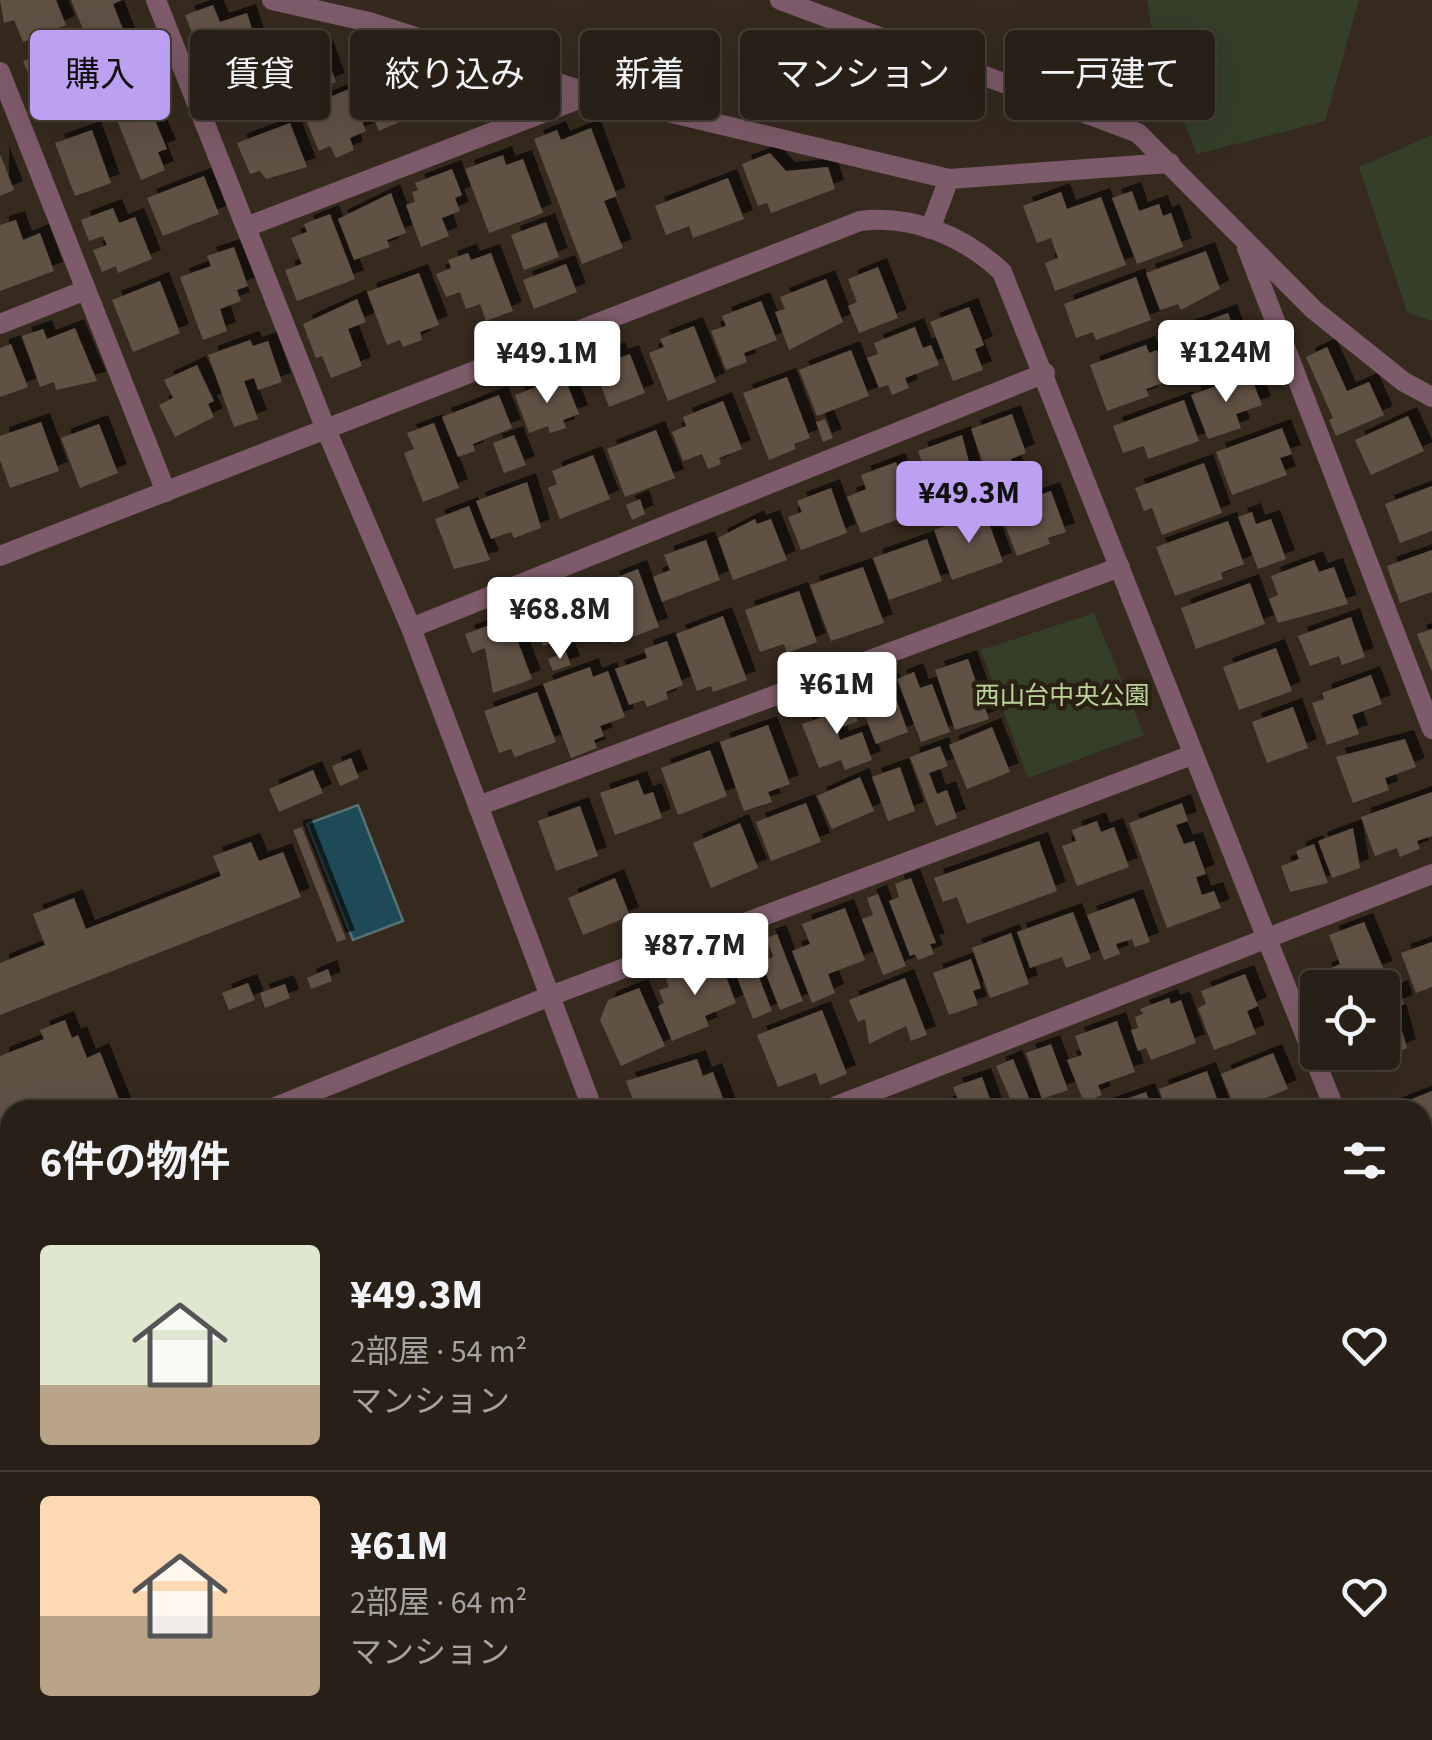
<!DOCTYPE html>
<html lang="ja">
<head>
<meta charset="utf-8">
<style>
  :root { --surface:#282016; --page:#342d23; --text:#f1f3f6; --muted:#a5a3a1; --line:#443e35; --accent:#bca0f2 }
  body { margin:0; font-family:"Source Sans 3","Noto Sans JP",sans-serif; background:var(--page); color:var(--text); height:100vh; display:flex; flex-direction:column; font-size:38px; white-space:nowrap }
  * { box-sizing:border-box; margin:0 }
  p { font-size:32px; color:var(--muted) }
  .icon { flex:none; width:55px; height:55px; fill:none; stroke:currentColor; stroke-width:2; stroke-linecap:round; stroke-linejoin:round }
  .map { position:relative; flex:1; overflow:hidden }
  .panel { position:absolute; left:0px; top:1100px; width:1432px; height:640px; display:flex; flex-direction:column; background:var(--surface); border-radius:30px 30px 0 0; box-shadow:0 10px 40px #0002,0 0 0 2px var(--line) }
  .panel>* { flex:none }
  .hud { position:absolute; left:30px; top:30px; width:1372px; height:90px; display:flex; gap:20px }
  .buttons { position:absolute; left:1300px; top:970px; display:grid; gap:20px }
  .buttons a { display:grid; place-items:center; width:100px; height:100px; border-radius:10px; background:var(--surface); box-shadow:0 10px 40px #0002,0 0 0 2px var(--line); font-size:50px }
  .price { position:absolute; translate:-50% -85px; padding:0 22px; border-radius:10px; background:#fff; color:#222; font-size:32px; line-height:65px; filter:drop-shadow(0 2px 5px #0008) }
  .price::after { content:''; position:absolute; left:50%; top:60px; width:30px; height:22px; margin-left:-15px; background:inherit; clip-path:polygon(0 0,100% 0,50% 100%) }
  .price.active { background:var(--accent); color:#111 }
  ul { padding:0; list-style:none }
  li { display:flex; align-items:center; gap:30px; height:250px; padding:0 40px }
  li+li { border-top:2px solid var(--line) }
  li span { display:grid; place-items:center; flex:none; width:280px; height:200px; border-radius:10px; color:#555 }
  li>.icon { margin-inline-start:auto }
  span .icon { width:120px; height:120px; fill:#fffc; stroke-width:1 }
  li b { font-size:42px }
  h2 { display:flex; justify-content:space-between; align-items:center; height:120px; padding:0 40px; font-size:42px }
  .chip { padding:0 35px; border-radius:10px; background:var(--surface); box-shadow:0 10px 40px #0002,0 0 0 2px var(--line); font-size:35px; line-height:90px }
  .chip.active { background:var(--accent); color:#111 }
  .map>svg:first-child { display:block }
  .green { fill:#353e29 }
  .water { fill:#1e4956; stroke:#567279; stroke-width:2.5 }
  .building { fill:#605145; filter:url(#shadow) }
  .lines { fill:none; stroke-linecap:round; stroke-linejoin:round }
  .minor { stroke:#7e5b6a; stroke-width:20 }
  .tertiary { stroke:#7e5b6a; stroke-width:20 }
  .labels { text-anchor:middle; stroke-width:9; stroke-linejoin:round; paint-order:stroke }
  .park-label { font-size:25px; fill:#bbd49a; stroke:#2c2015 }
</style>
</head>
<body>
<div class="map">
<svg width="1432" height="1740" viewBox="0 0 1432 1740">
  <defs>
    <filter id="shadow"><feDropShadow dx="9" dy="-9" stdDeviation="0" flood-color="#0009"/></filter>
  </defs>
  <rect width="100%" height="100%" fill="#362a1e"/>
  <path class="green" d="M1147,0H1359L1325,121L1197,154L1155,49Z
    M1432,135V321L1407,312L1359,167Z
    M1094,613L1144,735L1028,778L981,650Z
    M10,1673V1730H108L112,1740H0V1677Z"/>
  <path class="water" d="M358,805L403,921L353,940L307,824Z"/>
  <path class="building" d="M0,0H56L66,25L23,42L14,20L4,23Z
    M71,0H122L113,4L126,37L92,51Z
    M213,5L220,22L247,13L257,45L214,58L212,51L201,56L185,15Z
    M145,40L160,78L121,94L117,86L109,88L97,58Z
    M68,42L78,67L70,70L83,103L52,116L45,98L39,100L23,61Z
    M322,44L336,82L297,97L282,59Z
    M266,53L285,100L251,113L244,97L220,107L207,77Z
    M408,70L432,83L423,104L406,112V119L379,131L359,85Z
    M349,89L366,131L350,138L354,150L336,158L330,146L319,151L301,109Z
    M139,105L145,121L154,118L167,149L158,152L165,170L141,180L115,115Z
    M290,123L307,167L266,179L260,171L250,174L237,143Z
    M591,128L617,196L604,201L623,248L582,264L534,139L557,130L561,140Z
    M92,130L111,183L75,196L55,143Z
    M770,153L786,171L828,167L835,189L771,213L767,203L758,206L742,164Z
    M0,154L14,190L0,196Z
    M503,155L506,165L523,159L543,213L489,233L465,169Z
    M452,169L462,195L455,198L460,211L442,218L449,236L421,247L406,205L415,202L412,192L418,190L415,183Z
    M204,176L219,214L163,236L147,198Z
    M728,178L744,219L693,238L689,226L666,235L655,206Z
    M1132,191L1139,211L1159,204L1163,216L1171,213L1183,247L1137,264L1112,198Z
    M1061,192L1067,209L1101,197L1126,265L1055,291L1045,263L1058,258L1051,238L1037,243L1023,206Z
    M391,193L406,233L387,240L390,247L354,260L338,219Z
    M113,208L119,223L135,217L152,259L118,273L116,266L102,272L93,250L107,245L103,236L89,241L81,220Z
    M330,214L355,279L297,301L285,270L302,264L291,238L307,232L304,224Z
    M16,220L23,240L40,233L54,271L0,291V225Z
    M546,222L559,257L524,270L511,235Z
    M234,247L248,286L237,290L241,301L220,309L227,331L203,340L180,277L211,266L207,256Z
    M1206,251L1220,289L1181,310L1178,304L1160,310L1146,273Z
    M468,253L471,260L491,253L513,311L486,321L480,304L466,309L460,292L446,297L436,274L451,268L448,260Z
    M566,264L577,292L534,309L523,280Z
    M878,267L898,318L859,333L848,306L857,302L848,279Z
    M419,273L439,325L420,332L422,340L403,347L400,340L387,345L367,292Z
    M1136,277L1151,320L1096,340L1093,332L1076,338L1064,304Z
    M826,279L843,322L789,350L775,312L785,309L780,297Z
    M160,281L180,333L133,352L112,300Z
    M357,299L366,322L348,329L362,366L331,378L322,356L316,358L303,324Z
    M761,301L777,340L744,353L747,362L726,370L711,331L726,326L722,316Z
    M969,307L984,345L975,349L983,370L953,381L930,322Z
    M1228,313L1246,362L1188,383L1174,343L1188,337L1185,329Z
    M694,326L716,382L668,401L649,353L664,347L660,339Z
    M915,327L923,348L931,345L939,365L905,378L909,388L892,395L888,385L879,388L867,358L878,354L874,343Z
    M75,328L97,381L56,390L54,382L40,387L22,336L43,329L47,339Z
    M250,340L253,346L268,341L282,382L258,390L254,378L244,381L258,419L234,427L208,355Z
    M11,344L28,387L0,397V348Z
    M1146,345L1149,353L1157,350L1168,381L1146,389L1149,396L1107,411L1090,365Z
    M1327,347L1347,391L1369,382L1384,415L1336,436L1329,420L1333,418L1306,357Z
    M851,350L869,396L817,416L799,370Z
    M616,351L619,358L630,354L645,393L609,407L592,361Z
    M197,365L214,401L208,404L214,417L175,437L159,405L173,398L164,380Z
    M1250,374L1262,405L1236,414L1241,428L1208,439L1191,395Z
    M564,376L579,414L563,420L566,428L550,433L548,426L529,433L515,395Z
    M787,377L810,438L794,444L796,449L769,460L743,393Z
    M499,395L512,428L473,444L475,451L458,457L442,417Z
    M1184,400L1199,441L1148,459L1144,446L1123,453L1113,426Z
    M723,401L742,449L719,458L721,464L708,469L702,454L683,461L672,432L686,426L683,417Z
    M1012,414L1026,453L1011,459L1015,471L989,480L971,429Z
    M1408,416L1424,451L1371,475L1355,440Z
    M825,419L833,438L823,442L816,422Z
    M41,422L59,471L10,488L0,460V436Z
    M434,423L459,488L423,502L404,453L414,449L407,433Z
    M99,424L118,473L80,488L61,438Z
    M1282,428L1292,454L1280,458L1287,475L1232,495L1216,452Z
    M656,430L675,478L625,497L607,449Z
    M514,435L526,465L504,473L493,443Z
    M962,435L976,489L937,503L918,451Z
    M593,455L610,499L560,519L548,488L557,484L552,471Z
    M896,462L915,513L861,533L847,497L866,489L861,475Z
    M1204,463L1222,513L1162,535L1152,508L1144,511L1135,488Z
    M1026,474L1031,487L996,501L990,487Z
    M527,482L541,528L514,538L511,532L491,539L476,501Z
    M1432,486V531L1400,543L1385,504Z
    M831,488L847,533L801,550L788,517L802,512L797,501Z
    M1051,491L1066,532L1048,538L1050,544L1017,556L999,509Z
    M640,499L645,514L632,520L626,505Z
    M469,506L490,560L454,569L435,519Z
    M985,512L1003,562L952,580L934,530Z
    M1252,512L1256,524L1271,519L1286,559L1258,569L1238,517Z
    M755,519L757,524L771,519L787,560L733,580L718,538Z
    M1228,521L1244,564L1221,573L1223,579L1175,596L1156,547Z
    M927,539L942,581L889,600L873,558Z
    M706,540L720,580L662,602L653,577L670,570L664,555Z
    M1432,550V592L1400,603L1387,566Z
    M1314,560L1319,572L1334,567L1348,604L1278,623L1269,599L1278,595L1271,576Z
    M863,567L884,623L831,641L810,585Z
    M638,569L659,627L613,644L608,629L600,631L593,610L600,607L595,595L613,589L610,580Z
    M1250,583L1265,624L1196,649L1181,608Z
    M799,591L817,642L787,653L784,644L760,652L745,610Z
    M564,595L578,634L543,646L528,608Z
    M723,616L747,680L713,692L711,686L697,691L676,634Z
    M1351,617L1365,657L1342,665L1339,656L1310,666L1298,636Z
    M509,618L532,679L493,693L485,648L472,653L465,634Z
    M1432,629V672L1417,634Z
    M667,641L683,685L666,692L668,699L647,707L644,700L629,705L615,669L647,658L644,649Z
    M1276,648L1292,691L1239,710L1223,667Z
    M566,652L571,665L553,671L548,659Z
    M968,659L989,719L955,730L935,670Z
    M590,667L593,677L608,671L625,717L600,726L604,736L594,740L597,748L571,758L543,684Z
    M914,672L920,688L932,684L950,732L921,742L897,679Z
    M1371,675L1382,704L1352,715L1359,734L1327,745L1312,703L1324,699L1322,693Z
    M890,682L908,732L876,744L862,708L877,703L871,689Z
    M537,692L556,742L515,757L511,749L499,753L484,711Z
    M849,697L858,721L837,729L840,740L862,732L872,760L845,770L841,760L819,768L802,724L828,715L825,706Z
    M1293,707L1308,748L1267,763L1252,722Z
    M768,725L790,784L768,792L772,802L744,811L720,742Z
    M992,727L1010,772L967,789L949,745Z
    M1405,739L1416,767L1385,778L1389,790L1353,803L1336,757Z
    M940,746L948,766L929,773L937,794L947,790L957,818L936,826L910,757Z
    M710,750L727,796L678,815L661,768Z
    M351,758L359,778L340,786L332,766Z
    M900,767L915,811L888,821L872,777Z
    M313,770L323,793L279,812L269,789Z
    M860,777L874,811L832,829L817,796Z
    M638,780L644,795L653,792L662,818L615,835L600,793Z
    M1432,792V836L1417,841L1420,849L1400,857L1397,848L1375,856L1361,817Z
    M806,803L821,842L771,861L756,822Z
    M1182,803L1188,821L1176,825L1184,844L1194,841L1206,874L1196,877L1202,895L1214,891L1221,908L1167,928L1129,823Z
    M580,806L598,856L556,871L538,821Z
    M1097,821L1101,832L1114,827L1129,867L1077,886L1062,846L1076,841L1072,830Z
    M740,823L758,868L711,888L693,843Z
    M302,827L346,939L337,942L293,830Z
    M1353,828L1360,868L1332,878L1318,841Z
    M1039,841L1057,891L967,924L957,897L943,902L934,878Z
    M251,842L259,861L283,852L301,897L0,1015V963L45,945L33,914L74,898L86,929L221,876L213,856Z
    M1314,844L1328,883L1290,892L1281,866L1299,859L1296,851Z
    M615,878L630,916L583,935L568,898Z
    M911,878L936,943L930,944L934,954L918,960L915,954L910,956L889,901L899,897L895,884Z
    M878,894L906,966L883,975L862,919L873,915L867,898Z
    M1134,898L1150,942L1135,947L1132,939L1116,944L1120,954L1104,960L1087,915Z
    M845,908L865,960L828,974L835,993L812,1003L792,951L810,944L802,924Z
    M1073,912L1091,959L1066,968L1062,957L1030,968L1017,932Z
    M1364,922L1384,970L1329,988L1322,972L1340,964L1329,935Z
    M1011,933L1029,984L990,998L972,948Z
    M777,934L803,1001L780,1010L761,961L773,957L766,938Z
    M1432,942V987L1416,993L1401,953Z
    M748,949L772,1011L753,1019L729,956Z
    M719,958L736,1003L705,1016L709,1026L672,1041L658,1006L664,1003L659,990L669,987L666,979Z
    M971,959L981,988L973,991L978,1005L949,1015L933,973Z
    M328,969L332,981L311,989L307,978Z
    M1245,974L1258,1006L1247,1011L1256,1034L1214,1050L1198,1008L1206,1004L1201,991Z
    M905,978L927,1035L911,1041L906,1026L869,1044L865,1019L858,1022L849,1000Z
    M1381,978L1387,994L1399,989L1404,1004L1382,1012V988H1358Z
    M248,983L255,1000L229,1010L222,993Z
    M285,984L290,998L265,1008L260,993Z
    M639,988L665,1046L621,1066L600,1020L608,1000Z
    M1169,998L1171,1004L1181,1000L1196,1043L1151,1060L1146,1048L1138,1051L1131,1030L1138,1028L1135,1017L1143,1014L1140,1009Z
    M822,1010L847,1074L820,1085L816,1073L778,1087L757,1035Z
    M1397,1013L1407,1048L1361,1067L1355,1052H1382V1019Z
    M65,1020L72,1038L78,1035L87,1058L100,1052L123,1109L10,1110V1174L0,1178V1056L44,1039L40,1030Z
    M1117,1021L1135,1072L1098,1085L1102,1095L1084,1102L1067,1060L1082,1055L1075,1036Z
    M1051,1044L1068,1090L1042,1099L1026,1053Z
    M1273,1053L1288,1089L1236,1110L1221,1074Z
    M697,1059L703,1076L713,1072L727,1109L637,1110L626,1081Z
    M1013,1059L1034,1110H1015L996,1066Z
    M1207,1071L1221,1110H1166L1159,1089Z
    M982,1077L994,1110H933L958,1100L953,1087Z
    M1432,1091V1154L1422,1158V1110H1384Z
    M1146,1092L1153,1110H1098V1109Z
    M1422,1438H1427L1432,1465V1487L1422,1489Z
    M155,1730H296L297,1731L269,1740H147L145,1734Z
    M852,1730L858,1740H796L790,1732Z
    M1334,1732L1344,1740H1314Z"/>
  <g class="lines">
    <path class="minor" d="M156,0L325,427
      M272,0L369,22L592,94L949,179L1170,163
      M780,0L1138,133L1314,310L1404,382L1432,397
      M0,72L166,492
      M246,227L592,94
      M930,229L949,179
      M1247,248L1432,729
      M0,324L83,291
      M411,628L1045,373
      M478,806L1120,567
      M268,1110L550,996L1192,755
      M826,1110L1432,874
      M0,1216L10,1212
      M0,1454L10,1478
      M0,1646L10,1642
      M1422,1648L1432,1642
      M1422,1675L1432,1661
      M1134,1740L1192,1739L1263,1730
      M1378,1740L1385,1730"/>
    <path class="tertiary" d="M325,427L411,628L593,1110
      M0,556L860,221C911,214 964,236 1002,272L1335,1110
      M1422,1341L1432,1366
      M511,1740L531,1730"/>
  </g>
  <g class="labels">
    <g class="park-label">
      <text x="1062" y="704">西山台中央公園</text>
    </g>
  </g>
</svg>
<div class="buttons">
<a><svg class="icon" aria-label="locate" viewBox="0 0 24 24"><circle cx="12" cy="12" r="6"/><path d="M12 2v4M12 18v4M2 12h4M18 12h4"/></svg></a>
</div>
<b class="price" style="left:1226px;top:405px">¥124M</b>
<b class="price" style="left:547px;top:406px">¥49.1M</b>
<b class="price active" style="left:969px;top:546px">¥49.3M</b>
<b class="price" style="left:560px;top:662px">¥68.8M</b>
<b class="price" style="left:837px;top:737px">¥61M</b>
<b class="price" style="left:695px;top:998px">¥87.7M</b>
<div class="hud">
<a class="chip active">購入</a>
<a class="chip">賃貸</a>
<a class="chip">絞り込み</a>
<a class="chip">新着</a>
<a class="chip">マンション</a>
<a class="chip">一戸建て</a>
</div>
<section class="panel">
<h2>6件の物件<svg class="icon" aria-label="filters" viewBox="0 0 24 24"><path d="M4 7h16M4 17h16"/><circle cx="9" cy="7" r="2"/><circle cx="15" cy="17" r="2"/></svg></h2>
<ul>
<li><span style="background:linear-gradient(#dfe7d0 70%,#b9a48a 0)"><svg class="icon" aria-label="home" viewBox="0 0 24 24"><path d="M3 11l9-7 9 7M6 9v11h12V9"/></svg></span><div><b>¥49.3M</b><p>2部屋 · 54 m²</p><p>マンション</p></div><svg class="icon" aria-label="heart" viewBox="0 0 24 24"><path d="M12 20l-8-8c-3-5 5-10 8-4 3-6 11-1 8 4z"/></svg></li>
<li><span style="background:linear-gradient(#ffd9b3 60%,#b9a48a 0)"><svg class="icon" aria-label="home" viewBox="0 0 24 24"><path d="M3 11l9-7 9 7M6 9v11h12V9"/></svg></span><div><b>¥61M</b><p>2部屋 · 64 m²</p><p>マンション</p></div><svg class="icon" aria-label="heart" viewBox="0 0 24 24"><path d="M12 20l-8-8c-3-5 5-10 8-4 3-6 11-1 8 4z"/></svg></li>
</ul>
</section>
</div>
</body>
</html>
